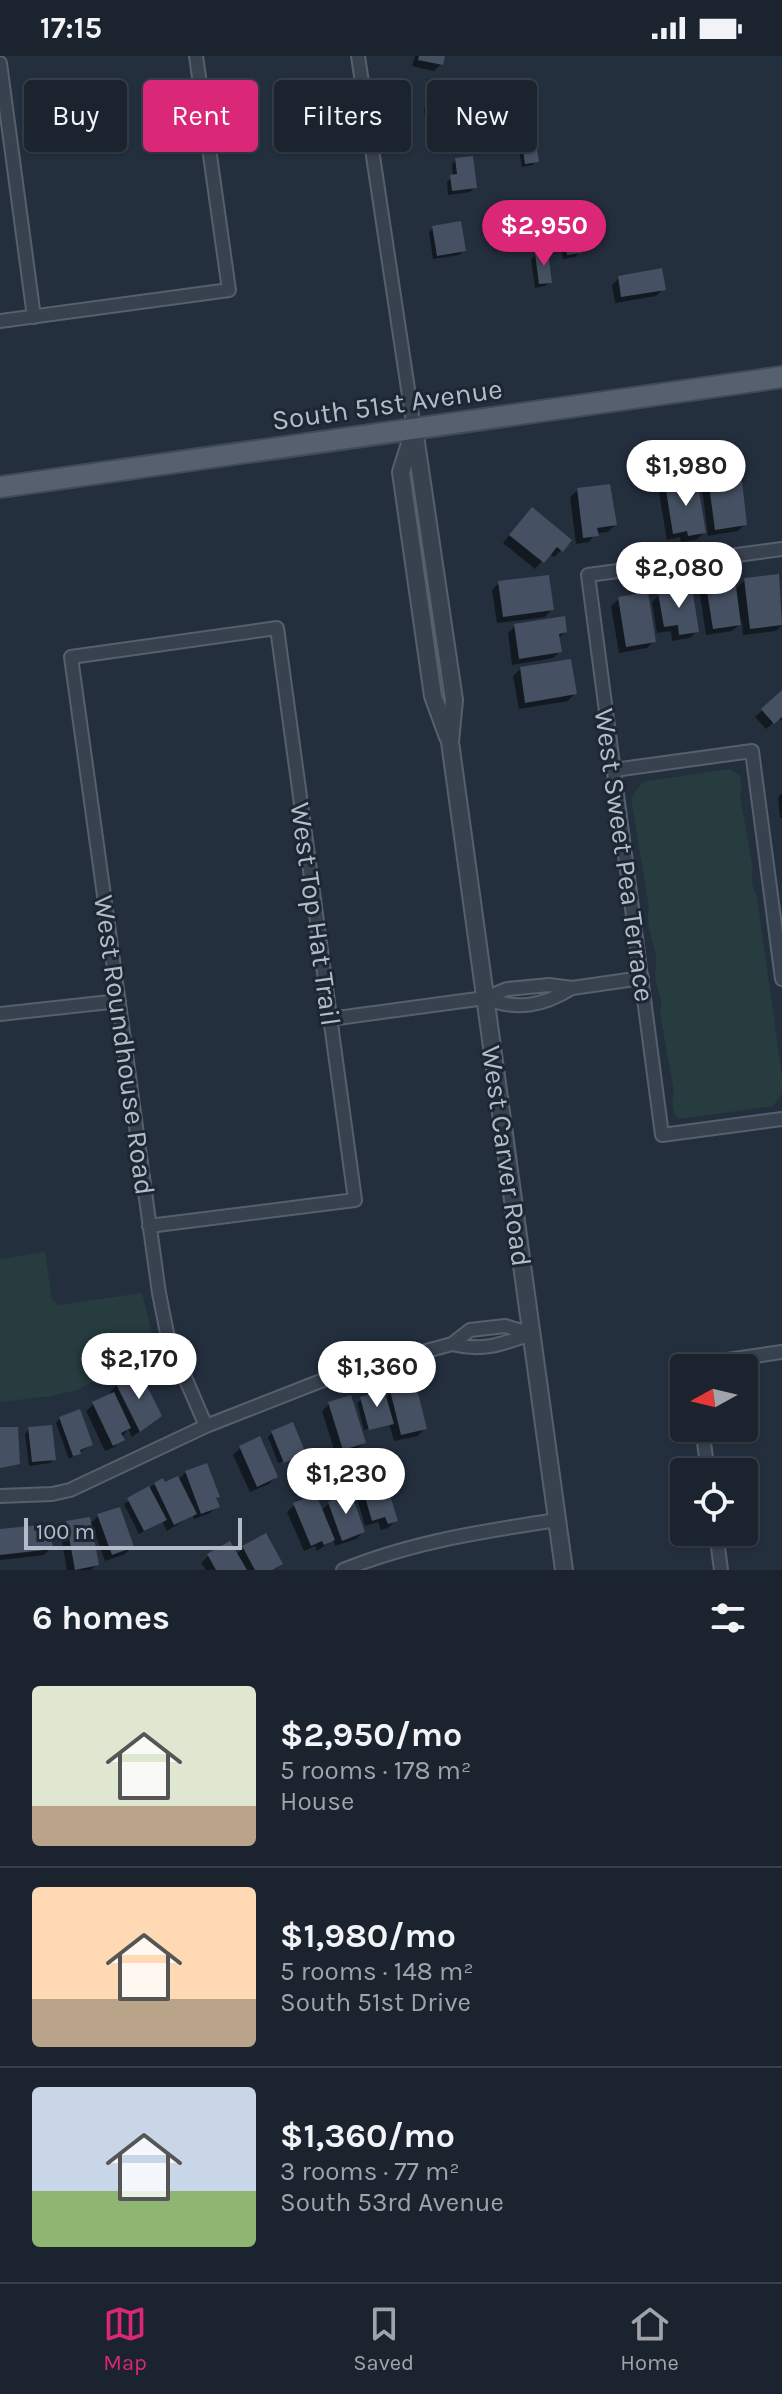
<!DOCTYPE html>
<html lang="en">
<head>
<meta charset="utf-8">
<style>
  :root { --surface:#1b232e; --page:#282f3a; --text:#f1f3f6; --muted:#a0a4aa; --line:#39404a; --accent:#db2777 }
  body { margin:0; font-family:Karla,sans-serif; background:var(--page); color:var(--text); height:100vh; display:flex; flex-direction:column; font-size:30px; white-space:nowrap }
  * { box-sizing:border-box; margin:0 }
  p { font-size:26px; color:var(--muted) }
  .icon { flex:none; width:44px; height:44px; fill:none; stroke:currentColor; stroke-width:2; stroke-linecap:round; stroke-linejoin:round }
  .map { position:relative; height:1514px; overflow:hidden }
  .details { display:flex; flex-direction:column; background:var(--surface); flex:1 }
  .details>* { flex:none }
  .guide { position:absolute; left:24px; top:24px; width:734px; height:72px; display:flex; gap:16px }
  .needle { width:52px; rotate:262deg }
  .buttons { position:absolute; left:670px; top:1298px; display:grid; gap:16px }
  .buttons a { display:grid; place-items:center; width:88px; height:88px; border-radius:8px; background:var(--surface); box-shadow:0 2px 6px #0004,0 0 0 2px var(--line); font-size:40px }
  .scale { position:absolute; left:24px; bottom:20px; width:218px; box-sizing:border-box; padding-left:8px; border:4px solid #b4bcc9; border-top:0; font-size:22px; line-height:28px; white-space:nowrap; color:#b4bcc9; -webkit-text-stroke:6px #1d2633; paint-order:stroke }
  .price { position:absolute; translate:-50% -68px; padding:0 18px; border-radius:28px; background:#fff; color:#222; font-size:26px; line-height:52px; filter:drop-shadow(0 2px 4px #0008) }
  .price::after { content:''; position:absolute; left:50%; top:48px; width:24px; height:18px; margin-left:-12px; background:inherit; clip-path:polygon(0 0,100% 0,50% 100%) }
  .price.active { background:var(--accent); color:#fff }
  ul { padding:0; list-style:none }
  li { display:flex; align-items:center; gap:24px; height:200px; padding:0 32px }
  li+li { border-top:2px solid var(--line) }
  li span { display:grid; place-items:center; flex:none; width:224px; height:160px; border-radius:8px; color:#555 }
  li>.icon { margin-inline-start:auto }
  span .icon { width:96px; height:96px; fill:#fffc; stroke-width:1 }
  li b { font-size:34px }
  h2 { display:flex; justify-content:space-between; align-items:center; height:96px; padding:0 32px; font-size:34px }
  .tag { padding:0 28px; border-radius:8px; background:var(--surface); box-shadow:0 2px 6px #0004,0 0 0 2px var(--line); font-size:28px; line-height:72px }
  .tag.active { background:var(--accent); color:#fff }
  .status { display:flex; justify-content:space-between; align-items:center; height:56px; padding:0 40px; background:var(--surface); direction:ltr }
  .status svg { height:22px; fill:currentColor }
  .menu { display:flex; justify-content:space-around; align-items:center; height:112px; border-top:2px solid var(--line); background:var(--surface); font-size:22px; color:var(--muted) }
  .menu a { display:grid; justify-items:center; gap:4px }
  .menu .active { color:var(--accent) }
  .map>svg:first-child { display:block }
  .green { fill:#263c3f }
  .shadow { fill:#0007 }
  .building { fill:#455162 }
  .lines { fill:none; stroke-linecap:round; stroke-linejoin:round }
  .minor-casing { stroke:#565f6c; stroke-width:16 }
  .tertiary-casing { stroke:#565f6c; stroke-width:20 }
  .primary-casing { stroke:#414a57; stroke-width:24 }
  .minor { stroke:#38414e; stroke-width:12 }
  .tertiary { stroke:#38414e; stroke-width:16 }
  .primary { stroke:#56606e; stroke-width:20 }
  .labels { text-anchor:middle; stroke-width:6; stroke-linejoin:round; paint-order:stroke }
  .street-label { font-size:28px; fill:#b4bcc9; stroke:#1d2633 }
</style>
</head>
<body>
<div class="status"><b>17:15</b><svg viewBox="0 0 49 12"><path d="M0 12V9h3v3zM5 12V6h3v6zM10 12V3h3v9zM15 12V0h3v12zM26 1h20v11H26zM47 4h2v5h-2z"/></svg></div>
<div class="map">
<svg width="782" height="1514" viewBox="0 0 782 1514">
  <rect width="100%" height="100%" fill="#242f3e"/>
  <path class="green" d="M730,713L740,720L742,731L740,738L753,814C750,823 753,832 757,841L782,1021V1037L773,1050L679,1063C671,1057 672,1045 674,1036L660,957C663,945 659,938 656,926C654,917 657,910 656,901C654,884 645,870 649,852L631,742L642,727L648,725Z
    M45,1196L52,1243L59,1249L142,1237L156,1294L77,1334L52,1340L0,1346V1203Z"/>
  <path class="shadow" d="M415,0H443L441,8L434,15L412,10Z
    M431,46L465,82L458,89L429,93L424,53Z
    M523,90L537,105L532,109L522,111L519,94Z
    M456,104L475,131L470,136L448,139L447,126L453,121L452,108Z
    M572,152L580,196L575,201L563,203L557,168L550,169L549,160L553,156Z
    M433,172L464,194L459,199L433,203L429,176Z
    M536,199L550,226L545,230L535,232L531,203Z
    M619,222L663,233L656,240L615,247L612,229Z
    M709,424L745,468L738,475L708,480L702,431Z
    M666,430L704,477L696,484L681,486L680,481L667,484L659,437Z
    M578,434L615,469L608,476L596,477L589,486L576,488L570,441Z
    M525,460L561,494L554,501L549,497L535,513L503,487Z
    M777,520L782,569L776,575L743,579L742,566L732,575L706,579L699,532L706,525L722,534L734,535L745,524Z
    M499,527L552,553L545,561L497,567L492,534Z
    M659,539L697,575L690,582L672,585L671,575L657,577L652,546Z
    M619,543L654,585L647,592L619,597L611,550Z
    M515,570L565,576L558,583L560,595L553,602L512,609L508,577Z
    M520,613L575,637L568,645L519,653L513,620Z
    M782,636V665L779,662L766,673L755,661Z
    M782,737V762H780L778,741Z
    M401,1326L425,1372L418,1380L394,1385L389,1367L364,1374L357,1347L373,1335L385,1343Z
    M117,1329L160,1360L132,1381L128,1373L115,1391L105,1395L86,1355L94,1348L112,1340L110,1336Z
    M329,1348L364,1386L357,1393L336,1400L322,1355Z
    M60,1362L91,1389L69,1403L56,1367Z
    M29,1373L54,1403L50,1407L29,1410L25,1378Z
    M272,1377L301,1398L278,1407L268,1381Z
    M240,1392L276,1421L269,1428L250,1436L233,1399Z
    M186,1416L217,1450L210,1457L194,1463L193,1459L167,1475L162,1465L139,1478L124,1448L155,1428L178,1424Z
    M359,1418L395,1465L388,1472L381,1474L378,1466L365,1470L352,1425Z
    M329,1447L363,1476L356,1483L335,1490L333,1484L317,1495L315,1490L304,1495L287,1456L295,1449L321,1455Z
    M98,1460L132,1491L125,1498L105,1505L91,1467Z
    M67,1467L96,1509L91,1514H67L60,1474Z
    M0,1475L51,1492L44,1499L0,1504Z
    M244,1491L280,1508L275,1513V1510L268,1514H206L201,1507L208,1500L236,1499Z"/>
  <path class="building" d="M419,0H445L443,9L418,4Z
    M462,40L467,83L435,87L430,44Z
    M536,86L539,106L525,108L522,88Z
    M473,100L477,132L452,135L450,119L457,118L455,102Z
    M574,150L582,197L567,199L561,165L554,166L552,154Z
    M461,165L466,195L437,200L432,170Z
    M548,195L552,227L539,228L535,197Z
    M662,212L666,234L621,241L618,220Z
    M741,417L747,469L715,474L708,422Z
    M697,423L706,477L688,480L687,475L673,478L665,428Z
    M610,428L617,469L597,472L599,480L583,482L577,432Z
    M532,451L572,484L563,496L557,491L544,507L509,479Z
    M779,518L782,569L750,573L744,522Z
    M549,519L554,554L503,561L498,525Z
    M722,521L724,532L736,530L741,569L713,573L705,523Z
    M692,531L699,576L679,579L678,569L664,571L658,537Z
    M648,536L656,586L626,591L618,541Z
    M565,560L567,576L559,578L562,596L519,603L514,568Z
    M571,603L577,638L525,647L520,611Z
    M782,634V661L774,668L761,653Z
    M140,1316L162,1360L140,1376L116,1328Z
    M414,1321L427,1373L401,1379L390,1334L401,1332L400,1325Z
    M383,1330L394,1368L369,1374L360,1341L373,1337L372,1333Z
    M114,1336L131,1372L121,1377L125,1384L113,1390L92,1346Z
    M351,1339L366,1387L343,1394L328,1346Z
    M80,1353L93,1389L80,1394L81,1398L73,1400L59,1361Z
    M293,1366L306,1398L284,1407L271,1375Z
    M52,1369L56,1404L32,1406L28,1371Z
    M0,1371H18L20,1408L0,1412Z
    M260,1380L278,1421L257,1431L239,1390Z
    M207,1407L220,1441L216,1442L220,1451L201,1458L185,1415Z
    M381,1410L398,1465L388,1468L385,1461L372,1465L358,1417Z
    M178,1420L197,1458L174,1469L154,1427L163,1422L165,1426Z
    M149,1430L167,1464L144,1475L127,1442Z
    M350,1434L365,1476L342,1485L328,1446Z
    M316,1438L335,1484L324,1489L322,1485L311,1490L293,1447Z
    M120,1451L134,1491L112,1499L97,1458Z
    M90,1461L99,1509L75,1514L66,1465Z
    M50,1468L53,1493L0,1499V1473Z
    M266,1477L283,1508L272,1514H255L242,1490Z
    M230,1485L247,1514H216L207,1498Z"/>
  <g class="lines">
    <g class="minor-casing">
      <path id="minor" d="M358,0L414,373
        M0,7L34,261
        M0,265L229,234L196,0
        M782,493L588,519L662,1079L782,1063
        M614,714L752,695L782,923
        M485,942C517,955 543,950 572,932
        M0,958L119,945
        M330,963L485,942L507,933L549,929L572,932L642,922
        M149,1170L355,1144L277,572L71,601L159,1237L168,1282L206,1370
        M452,1288C483,1296 502,1288 531,1278
        M694,1312L693,1309L782,1296
        M702,1372L708,1416
        M0,1440L52,1438L70,1434L206,1370L331,1321L452,1288L470,1274L505,1270L531,1278
        M716,1476L721,1514
        M343,1514C412,1486 483,1475 557,1464"/>
    </g>
    <g class="tertiary-casing">
      <path id="tertiary" d="M414,373L454,644L450,686L564,1514
        M414,375L401,416L433,640L448,681"/>
    </g>
    <g class="primary-casing">
      <path id="primary" d="M0,431L782,321"/>
    </g>
    <use href="#minor" class="minor"/>
    <use href="#tertiary" class="tertiary"/>
    <use href="#primary" class="primary"/>
  </g>
  <g class="labels">
    <g class="street-label">
      <text transform="translate(387 348) rotate(-8)" y="10">South 51st Avenue</text>
      <text transform="translate(625 799) rotate(82)" y="10">West Sweet Pea Terrace</text>
      <text transform="translate(316 858) rotate(82)" y="10">West Top Hat Trail</text>
      <text transform="translate(125 989) rotate(82)" y="10">West Roundhouse Road</text>
      <text transform="translate(507 1100) rotate(82)" y="10">West Carver Road</text>
    </g>
  </g>
</svg>
<div class="buttons">
<a><svg class="needle" viewBox="-14 -14 28 28"><path d="M0-13l5 13h-10z" fill="#e53935"/><path d="M0 13l5-13h-10z" fill="#a0a4aa"/></svg></a>
<a><svg class="icon" aria-label="locate" viewBox="0 0 24 24"><circle cx="12" cy="12" r="6"/><path d="M12 2v4M12 18v4M2 12h4M18 12h4"/></svg></a>
</div>
<div class="scale">100 m</div>
<b class="price active" style="left:544px;top:212px">$2,950</b>
<b class="price" style="left:686px;top:452px">$1,980</b>
<b class="price" style="left:679px;top:554px">$2,080</b>
<b class="price" style="left:139px;top:1345px">$2,170</b>
<b class="price" style="left:377px;top:1353px">$1,360</b>
<b class="price" style="left:346px;top:1460px">$1,230</b>
<div class="guide">
<a class="tag">Buy</a>
<a class="tag active">Rent</a>
<a class="tag">Filters</a>
<a class="tag">New</a>
</div>
</div>
<section class="details">
<h2>6 homes<svg class="icon" aria-label="filters" viewBox="0 0 24 24"><path d="M4 7h16M4 17h16"/><circle cx="9" cy="7" r="2"/><circle cx="15" cy="17" r="2"/></svg></h2>
<ul>
<li><span style="background:linear-gradient(#dfe7d0 75%,#b9a48a 0)"><svg class="icon" aria-label="home" viewBox="0 0 24 24"><path d="M3 11l9-7 9 7M6 9v11h12V9"/></svg></span><div><b>$2,950/mo</b><p>5 rooms · 178 m²</p><p>House</p></div></li>
<li><span style="background:linear-gradient(#ffd9b3 70%,#b9a48a 0)"><svg class="icon" aria-label="home" viewBox="0 0 24 24"><path d="M3 11l9-7 9 7M6 9v11h12V9"/></svg></span><div><b>$1,980/mo</b><p>5 rooms · 148 m²</p><p>South 51st Drive</p></div></li>
<li><span style="background:linear-gradient(#c9d6e8 65%,#8fb573 0)"><svg class="icon" aria-label="home" viewBox="0 0 24 24"><path d="M3 11l9-7 9 7M6 9v11h12V9"/></svg></span><div><b>$1,360/mo</b><p>3 rooms · 77 m²</p><p>South 53rd Avenue</p></div></li>
</ul>
</section>
<nav class="menu">
<a class="active"><svg class="icon" aria-label="map" viewBox="0 0 24 24"><path d="M3 6l6-2 6 2 6-2v14l-6 2-6-2-6 2zM9 4v14M15 6v14"/></svg>Map</a>
<a><svg class="icon" aria-label="saved" viewBox="0 0 24 24"><path d="M7 4h10v16l-5-4-5 4z"/></svg>Saved</a>
<a><svg class="icon" aria-label="home" viewBox="0 0 24 24"><path d="M3 11l9-7 9 7M6 9v11h12V9"/></svg>Home</a>
</nav>
</body>
</html>
